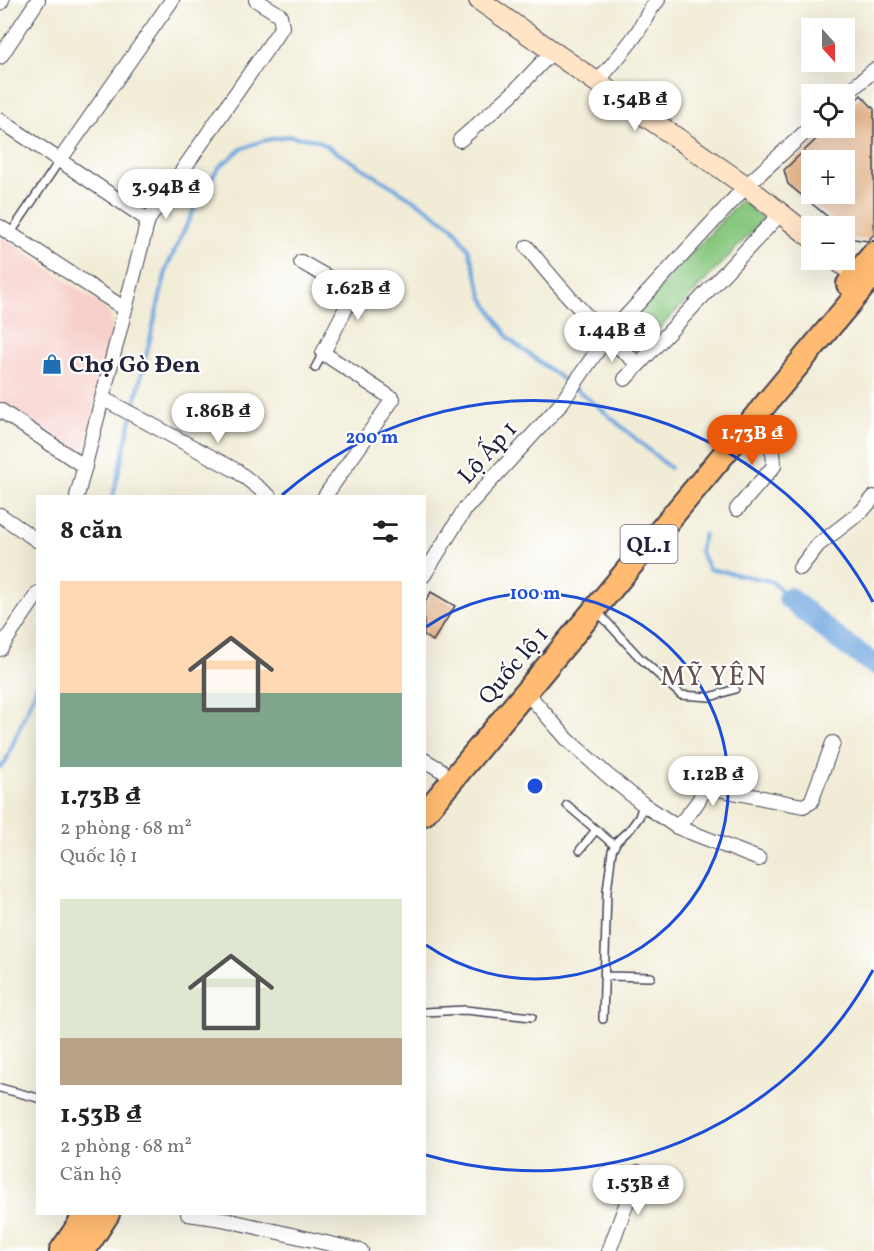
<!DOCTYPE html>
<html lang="vi">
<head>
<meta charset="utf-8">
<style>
  :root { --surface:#fff; --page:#f6f6f6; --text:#222; --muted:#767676; --accent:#ea580c }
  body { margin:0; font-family:Vollkorn,serif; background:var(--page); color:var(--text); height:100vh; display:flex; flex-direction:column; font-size:22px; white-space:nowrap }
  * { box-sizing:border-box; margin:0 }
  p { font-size:20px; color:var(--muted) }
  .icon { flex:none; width:33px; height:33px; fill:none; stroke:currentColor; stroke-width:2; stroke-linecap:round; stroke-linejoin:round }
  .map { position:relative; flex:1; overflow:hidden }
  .panel { position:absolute; left:36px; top:495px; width:390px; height:720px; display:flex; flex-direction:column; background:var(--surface); border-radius:0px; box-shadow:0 6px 24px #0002 }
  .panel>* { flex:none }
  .needle { width:39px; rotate:159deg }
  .buttons { position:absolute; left:801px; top:18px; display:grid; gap:12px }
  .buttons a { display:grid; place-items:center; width:54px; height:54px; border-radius:0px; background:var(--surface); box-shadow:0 6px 24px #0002; font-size:30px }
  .price { position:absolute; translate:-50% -51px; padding:0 14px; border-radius:21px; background:#fff; color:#222; font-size:20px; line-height:39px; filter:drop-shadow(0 2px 3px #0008) }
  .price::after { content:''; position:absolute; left:50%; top:36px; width:18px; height:14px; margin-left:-9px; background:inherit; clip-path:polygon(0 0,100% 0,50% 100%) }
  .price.on { background:var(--accent); color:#fff }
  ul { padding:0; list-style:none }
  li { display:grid; align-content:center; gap:12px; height:318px; padding:0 24px }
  li span { display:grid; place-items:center; height:186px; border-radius:0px; color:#555 }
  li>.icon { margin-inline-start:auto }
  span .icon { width:108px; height:108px; fill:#fffc; stroke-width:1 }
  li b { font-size:26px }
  h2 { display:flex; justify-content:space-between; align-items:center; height:72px; padding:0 24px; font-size:26px }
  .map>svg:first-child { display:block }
  .built { fill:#f7d0cb }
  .green { fill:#88c87f; stroke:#55755d; stroke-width:1.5 }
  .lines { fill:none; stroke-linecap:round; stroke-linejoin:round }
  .stream { stroke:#71a7df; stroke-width:4 }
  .river { stroke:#71a7df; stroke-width:22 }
  .building { fill:#e2a670; fill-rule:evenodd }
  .service-casing { stroke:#414052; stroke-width:10 }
  .minor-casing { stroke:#414052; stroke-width:16 }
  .secondary-casing { stroke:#414052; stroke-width:22 }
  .trunk-casing { stroke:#414052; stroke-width:26 }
  .service { stroke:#fff; stroke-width:7 }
  .minor { stroke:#fff; stroke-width:14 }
  .secondary { stroke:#ffe4c6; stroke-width:20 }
  .trunk { stroke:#ffbb71; stroke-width:22 }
  .ring { fill:none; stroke:#1d4ed8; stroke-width:3 }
  .labels { text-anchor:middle; stroke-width:4.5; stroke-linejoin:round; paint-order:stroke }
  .shield { fill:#fff; stroke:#646476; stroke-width:1.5 }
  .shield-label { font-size:22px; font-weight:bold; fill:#22223b }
  .poi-label { font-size:24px; font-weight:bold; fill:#22223b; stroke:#fff; text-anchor:start }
  .street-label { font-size:24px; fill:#22223b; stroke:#fff }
  .quarter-label { font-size:27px; letter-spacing:1.5px; fill:#65504e; stroke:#fff }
  .centre { fill:#1d4ed8; stroke:#fff; stroke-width:3 }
  .ring-label { font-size:18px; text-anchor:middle; font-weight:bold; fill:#1d4ed8; stroke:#fff; stroke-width:4.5; stroke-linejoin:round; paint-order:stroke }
</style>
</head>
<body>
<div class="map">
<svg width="874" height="1251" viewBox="0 0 874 1251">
  <rect width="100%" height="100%" fill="#fff"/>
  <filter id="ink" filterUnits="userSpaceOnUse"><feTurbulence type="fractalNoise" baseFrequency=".0167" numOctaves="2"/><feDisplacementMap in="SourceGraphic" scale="12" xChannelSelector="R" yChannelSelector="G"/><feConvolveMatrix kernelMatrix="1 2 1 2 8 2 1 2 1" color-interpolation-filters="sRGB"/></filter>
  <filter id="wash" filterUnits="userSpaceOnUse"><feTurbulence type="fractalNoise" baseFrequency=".008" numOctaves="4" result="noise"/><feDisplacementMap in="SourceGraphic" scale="24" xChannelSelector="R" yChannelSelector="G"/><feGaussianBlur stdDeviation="1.35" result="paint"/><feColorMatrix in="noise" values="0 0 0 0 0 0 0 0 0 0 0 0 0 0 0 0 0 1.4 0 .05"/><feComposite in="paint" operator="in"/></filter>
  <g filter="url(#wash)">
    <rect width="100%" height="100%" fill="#f1ecd6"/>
    <path class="built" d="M0,235L104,307L110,315L113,325L85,447L80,451H72L0,403Z"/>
    <path class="green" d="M741,200L763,220L633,356L612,340Z"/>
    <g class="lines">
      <path class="stream" d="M113,496L167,267L202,192L219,167L241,149L262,141L288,136L317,140L422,205L453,227L469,250L483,298L509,339L594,403L670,468
        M704,534L700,551L709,569L771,581L789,598
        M0,767L5,763L38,683"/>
      <path class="river" d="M789,598L838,639L874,664"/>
    </g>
    <g id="blocks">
      <path class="building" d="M861,95L874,109V234L868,241L854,239L844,231V226H839L788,184L784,170L828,128H844V112ZM812,160H844V194H812Z
        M431,592L455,606L433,641L424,636V604Z"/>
    </g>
  </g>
  <g filter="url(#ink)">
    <use href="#blocks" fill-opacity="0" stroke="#414052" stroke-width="1.5"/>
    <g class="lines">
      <g class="service-casing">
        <path id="service" d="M10,234L60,160
          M315,368L323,353
          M597,611L639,657L681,695L710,697L735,689
          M567,805L614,845
          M580,850L595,831
          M605,976L651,977
          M424,1012L465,1010L532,1017
          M603,1019L607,891L612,851L617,841L631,828L639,817L643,804
          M0,1088L38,1098"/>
      </g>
      <g class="minor-casing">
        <path id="minor" d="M0,3L2,0
          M0,57L38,0
          M597,82C611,66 625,50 637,33C644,22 649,9 658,0
          M844,96L874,70
          M0,120L148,220
          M460,140L512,94L552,52
          M60,160L172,0
          M0,227L125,309
          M527,247C561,290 596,329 638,364
          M301,262L355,293
          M625,379L781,213
          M102,398L237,471L269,496
          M0,410L85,467
          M77,496L148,220L282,27L280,15L256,0
          M325,496L393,399L323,353L359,282
          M737,509L774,466L773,451L752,421
          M0,515L38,541
          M800,568L818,545L862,511L874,497
          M424,575L465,509L560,405L606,338L746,186L812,126
          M0,649L38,593
          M526,692L568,740L607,775L643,804L677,827L759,859
          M424,760L441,770
          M707,787L803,806L811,802L833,743
          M677,827C696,806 705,797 709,768
          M188,1214L222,1219L361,1251
          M609,1251L638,1172"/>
      </g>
      <g class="secondary-casing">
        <path id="secondary" d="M479,0L746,186L812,238
          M837,260L856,275"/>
      </g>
      <g class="trunk-casing">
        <path id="trunk" d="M848,284L874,253
          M424,814L874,274
          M61,1251L86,1214
          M84,1251L108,1214"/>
      </g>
      <use href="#service" class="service"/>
      <use href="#minor" class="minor"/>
      <use href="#secondary" class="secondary"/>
      <use href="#trunk" class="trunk"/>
    </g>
  </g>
  <g class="ring">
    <path d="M426 627A193 193 0 1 1 426 945"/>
    <path d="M873 970A385 385 0 0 1 426 1155M282 495A385 385 0 0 1 873 602"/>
  </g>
  <defs>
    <g id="shop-bare" transform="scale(1.62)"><path d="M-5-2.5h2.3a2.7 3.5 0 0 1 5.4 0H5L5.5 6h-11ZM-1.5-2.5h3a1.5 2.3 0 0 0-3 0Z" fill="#1f6fb2" stroke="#fff" stroke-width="2.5" paint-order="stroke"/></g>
  </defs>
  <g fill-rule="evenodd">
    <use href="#shop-bare" x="52" y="364"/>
  </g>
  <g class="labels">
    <rect class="shield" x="620.5" y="525" width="57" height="38" rx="4.5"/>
    <g class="shield-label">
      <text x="649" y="552">QL.1</text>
    </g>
    <g class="poi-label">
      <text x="69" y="372">Chợ Gò Đen</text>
    </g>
    <g class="street-label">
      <text transform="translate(487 452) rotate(-48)" y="8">Lộ Ấp 1</text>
      <text transform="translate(513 665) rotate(-50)" y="8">Quốc lộ 1</text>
    </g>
    <g class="quarter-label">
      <text x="714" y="685">MỸ YÊN</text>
    </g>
  </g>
  <circle cx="535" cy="786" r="9" class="centre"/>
  <g class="ring-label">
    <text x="372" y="443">200 m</text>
    <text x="535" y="599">100 m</text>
  </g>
</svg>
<div class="buttons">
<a><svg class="needle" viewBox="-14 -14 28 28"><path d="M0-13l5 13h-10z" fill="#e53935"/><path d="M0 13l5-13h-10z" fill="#767676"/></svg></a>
<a><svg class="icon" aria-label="locate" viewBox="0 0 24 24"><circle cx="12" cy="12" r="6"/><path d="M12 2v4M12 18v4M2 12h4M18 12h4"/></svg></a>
<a>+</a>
<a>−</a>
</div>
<b class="price" style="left:635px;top:132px">1.54B ₫</b>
<b class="price" style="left:166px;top:220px">3.94B ₫</b>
<b class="price" style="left:358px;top:321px">1.62B ₫</b>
<b class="price" style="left:612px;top:363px">1.44B ₫</b>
<b class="price" style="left:218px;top:444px">1.86B ₫</b>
<b class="price on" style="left:752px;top:466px">1.73B ₫</b>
<b class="price" style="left:713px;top:807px">1.12B ₫</b>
<b class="price" style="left:638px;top:1216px">1.53B ₫</b>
<section class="panel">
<h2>8 căn<svg class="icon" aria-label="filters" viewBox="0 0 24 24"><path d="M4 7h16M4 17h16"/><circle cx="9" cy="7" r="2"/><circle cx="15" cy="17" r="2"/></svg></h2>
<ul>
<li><span style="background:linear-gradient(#ffd9b3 60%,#7fa58c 0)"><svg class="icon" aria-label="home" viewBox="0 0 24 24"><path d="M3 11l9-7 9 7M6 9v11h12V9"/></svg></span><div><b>1.73B ₫</b><p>2 phòng · 68 m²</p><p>Quốc lộ 1</p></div></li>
<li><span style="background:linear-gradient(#dfe7d0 75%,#b9a48a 0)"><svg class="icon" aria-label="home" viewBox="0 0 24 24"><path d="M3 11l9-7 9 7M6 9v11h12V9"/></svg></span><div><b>1.53B ₫</b><p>2 phòng · 68 m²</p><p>Căn hộ</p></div></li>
</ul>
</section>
</div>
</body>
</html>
